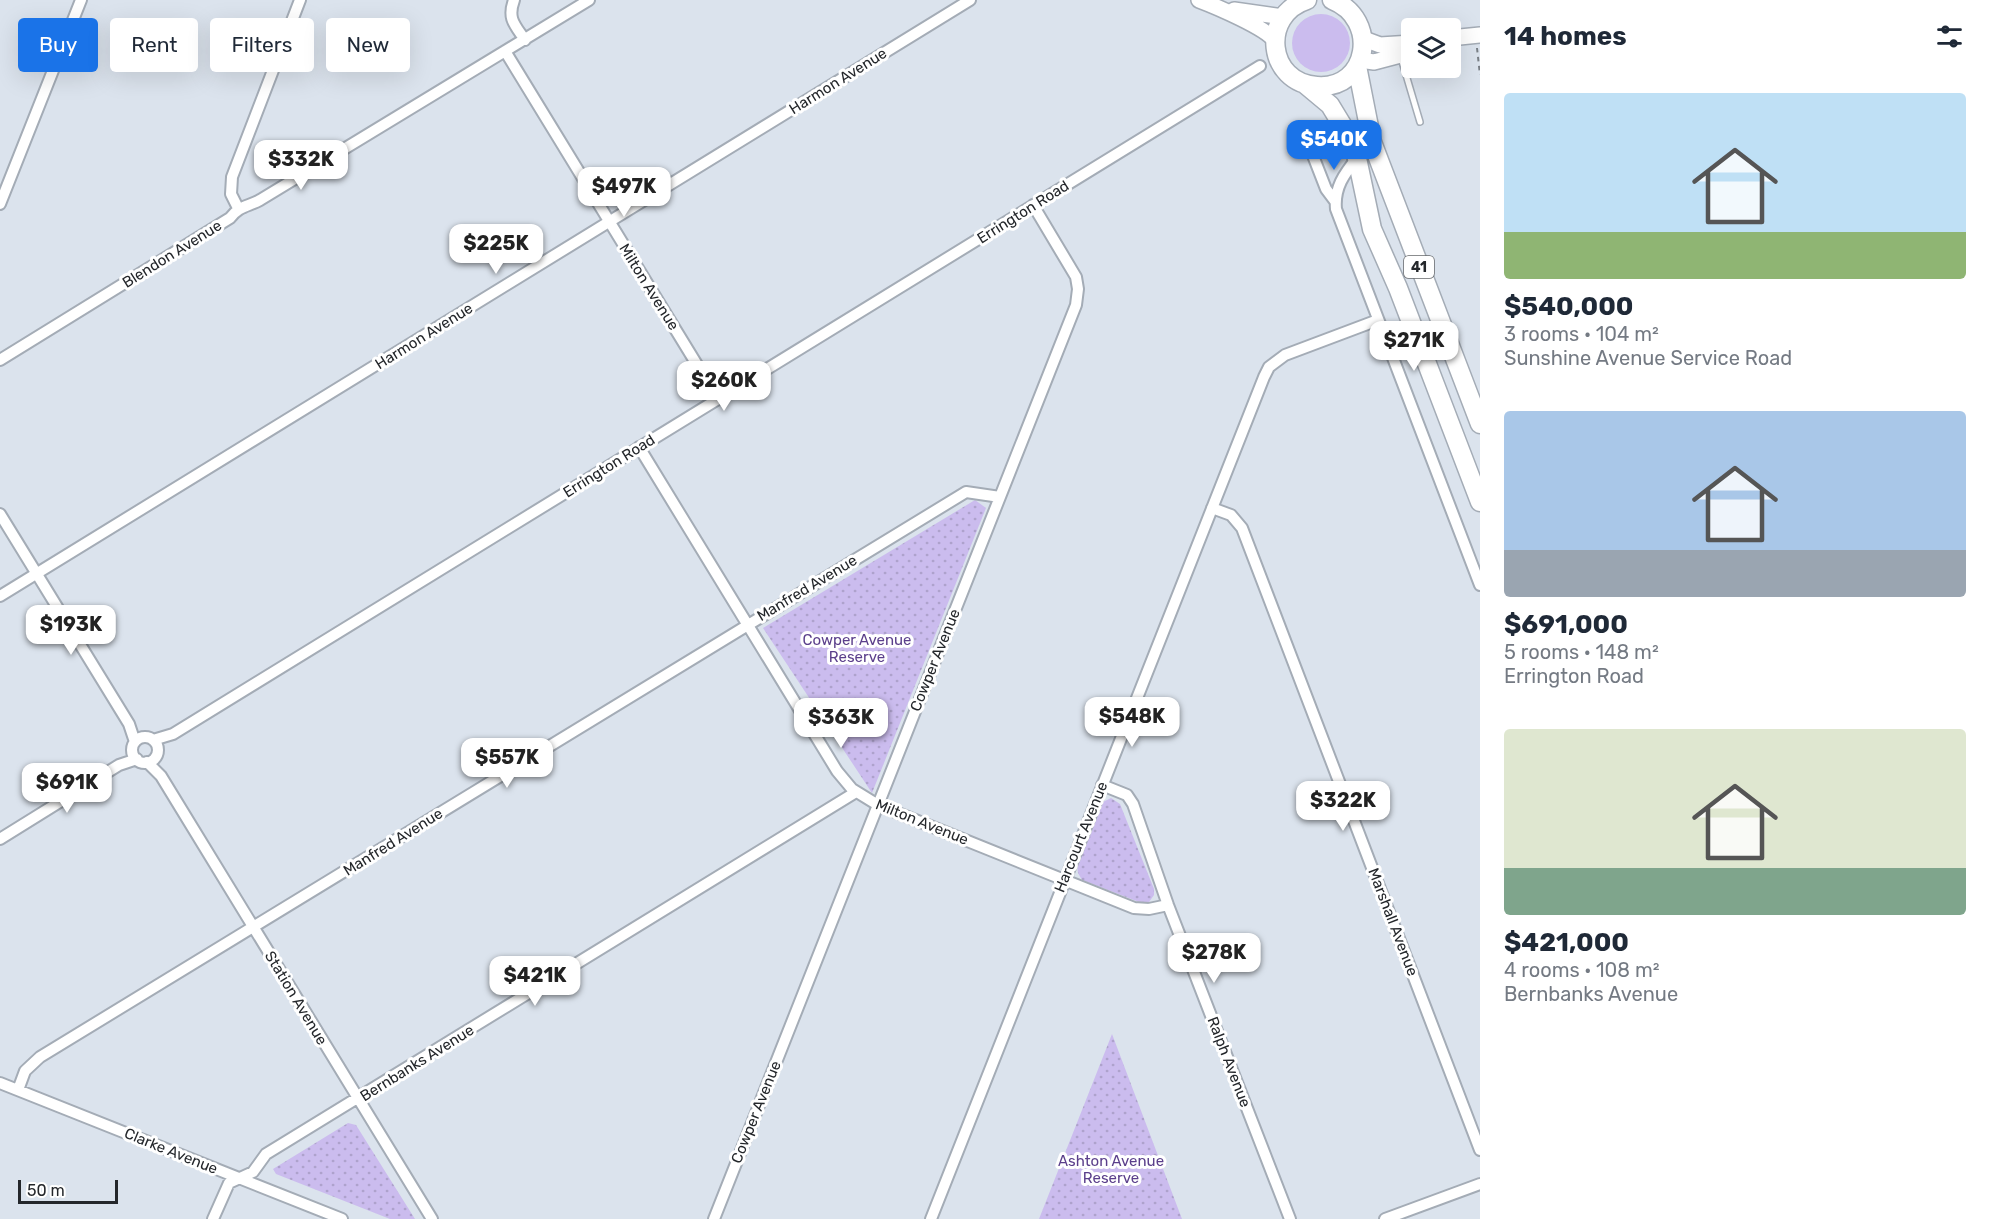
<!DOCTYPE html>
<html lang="en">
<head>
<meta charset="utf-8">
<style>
  :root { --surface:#fff; --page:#f2f2f3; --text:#1f2937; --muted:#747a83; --accent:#1a73e8 }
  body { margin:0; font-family:Rubik,sans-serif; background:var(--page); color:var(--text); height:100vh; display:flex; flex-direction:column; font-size:22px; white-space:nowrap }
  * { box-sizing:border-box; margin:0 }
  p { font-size:20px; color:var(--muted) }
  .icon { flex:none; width:33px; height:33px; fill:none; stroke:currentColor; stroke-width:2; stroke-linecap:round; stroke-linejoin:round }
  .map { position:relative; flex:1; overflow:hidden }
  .panel { display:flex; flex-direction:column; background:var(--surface); width:510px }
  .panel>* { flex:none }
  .top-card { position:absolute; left:18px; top:18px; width:570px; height:54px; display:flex; gap:12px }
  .controls { position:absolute; left:1401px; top:18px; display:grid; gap:12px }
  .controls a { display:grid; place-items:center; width:60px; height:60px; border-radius:6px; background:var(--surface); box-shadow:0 6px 24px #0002; font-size:30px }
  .scale { position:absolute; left:18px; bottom:15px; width:100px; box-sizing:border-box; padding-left:6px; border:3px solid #24272b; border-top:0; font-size:16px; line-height:21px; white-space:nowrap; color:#24272b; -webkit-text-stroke:4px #fff; paint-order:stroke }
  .price { position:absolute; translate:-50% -51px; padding:0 14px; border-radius:12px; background:#fff; color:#222; font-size:20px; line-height:39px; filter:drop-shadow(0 2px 3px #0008) }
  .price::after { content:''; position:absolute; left:50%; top:36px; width:18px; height:14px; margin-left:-9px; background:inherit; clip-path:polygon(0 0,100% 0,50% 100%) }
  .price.active { background:var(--accent); color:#fff }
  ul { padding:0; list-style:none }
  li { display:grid; align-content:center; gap:12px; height:318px; padding:0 24px }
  li span { display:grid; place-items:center; height:186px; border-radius:6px; color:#555 }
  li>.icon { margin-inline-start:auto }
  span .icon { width:108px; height:108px; fill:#fffc; stroke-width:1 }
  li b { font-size:26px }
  h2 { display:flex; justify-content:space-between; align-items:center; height:72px; padding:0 24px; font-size:26px }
  .pill { padding:0 21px; border-radius:6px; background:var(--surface); box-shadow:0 6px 24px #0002; font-size:21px; line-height:54px }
  .pill.active { background:var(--accent); color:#fff }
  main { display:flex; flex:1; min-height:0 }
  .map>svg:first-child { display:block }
  .grass { fill:#cbbcee }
  .park { fill:url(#park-dots) }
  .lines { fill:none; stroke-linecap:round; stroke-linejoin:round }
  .lane-casing { stroke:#a4acb6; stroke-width:8 }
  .street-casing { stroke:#a4acb6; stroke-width:14 }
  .secondary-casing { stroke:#a4acb6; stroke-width:18 }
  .primary-casing { stroke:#a4acb6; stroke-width:21 }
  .path { stroke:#797f86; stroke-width:2; stroke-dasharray:4.5 4.5; stroke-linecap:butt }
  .lane { stroke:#fff; stroke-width:5 }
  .street { stroke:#fff; stroke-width:10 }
  .secondary { stroke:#fff; stroke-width:15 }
  .primary { stroke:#fff; stroke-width:18 }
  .labels { text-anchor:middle; stroke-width:6; stroke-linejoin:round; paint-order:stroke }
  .shield { fill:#fff; stroke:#66686b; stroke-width:1.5 }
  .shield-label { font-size:14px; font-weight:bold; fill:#24272b }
  .street-label { font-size:15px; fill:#24272b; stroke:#fff }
  .park-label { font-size:15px; fill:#5b3f8b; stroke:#fff }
</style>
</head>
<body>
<main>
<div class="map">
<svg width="1480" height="1219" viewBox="0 0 1480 1219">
  <defs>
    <pattern id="park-dots" width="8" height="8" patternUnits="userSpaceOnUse" patternTransform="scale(1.5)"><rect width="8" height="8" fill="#cbbcee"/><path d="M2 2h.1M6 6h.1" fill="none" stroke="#aea2cc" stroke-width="1.8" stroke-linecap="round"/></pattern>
  </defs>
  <rect width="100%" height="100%" fill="#dbe3ed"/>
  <path class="grass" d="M1292 43a29 29 0 1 1 58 0a29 29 0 1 1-58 0Z"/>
  <path class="park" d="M975,500L986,508L872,793L763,628Z
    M1111,798L1120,804L1154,889V895L1149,902H1139L1082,880L1078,873L1077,864L1103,802Z
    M1112,1034L1182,1219H1039Z
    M348,1123L356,1125L415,1219H390L276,1174L273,1169Z"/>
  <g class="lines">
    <g class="lane-casing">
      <path id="lane" d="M1401,58L1420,122"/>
    </g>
    <g class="street-casing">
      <path id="street" d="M514,0C507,19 515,25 525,40
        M505,51L718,399
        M1312,153L1326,189L1335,201
        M1357,158C1344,174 1334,188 1336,209L1480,585
        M0,204L81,0
        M238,208L231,194L232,177L300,0
        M0,360L230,218C239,206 247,207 260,200L589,0
        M639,447L837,771L852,789L878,805L1134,908L1149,909L1168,905
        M1212,508L1231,515L1242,528L1480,1150
        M0,514L129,724L135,742
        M0,596L970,0
        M132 750a13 13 0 1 1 26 0a13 13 0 1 1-26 0Z
        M153,740L173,734L1260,66
        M147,762L161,776L432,1219
        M1102,785L1127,795L1133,804L1168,905L1290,1219
        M0,839L119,765L137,759
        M0,1083L342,1219
        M18,1090L25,1071L40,1057L966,492L1000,497
        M213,1219L229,1183L253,1172L266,1154L856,792
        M714,1219L1076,305L1078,289L1076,277L1033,205
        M931,1219L1264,377L1269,367L1285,355L1378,320
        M1385,1219L1480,1184"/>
    </g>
    <g class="secondary-casing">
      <path id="secondary" d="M1199,0C1215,6 1267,28 1275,41
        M1234,10L1283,17
        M1450,38L1480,35
        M1364,39L1380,45L1412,43
        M1360,60L1374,62L1412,52"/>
    </g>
    <g class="primary-casing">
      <path id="primary" d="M1307,0C1260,15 1267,83 1317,86C1369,90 1380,19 1332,0
        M1357,66L1372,142L1480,424
        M1306,85L1330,105L1347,133L1357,158L1372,229L1398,288L1480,502"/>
    </g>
    <path class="path" d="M1477,48L1480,75"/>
    <use href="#lane" class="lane"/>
    <use href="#street" class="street"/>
    <use href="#secondary" class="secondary"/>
    <use href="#primary" class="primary"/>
  </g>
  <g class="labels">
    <rect class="shield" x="1404" y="256" width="30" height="22" rx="4.5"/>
    <g class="shield-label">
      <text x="1419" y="272">41</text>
    </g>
    <g class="street-label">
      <text transform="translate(838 81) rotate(-32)" y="5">Harmon Avenue</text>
      <text transform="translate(1023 212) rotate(-32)" y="5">Errington Road</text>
      <text transform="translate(172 254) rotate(-32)" y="5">Blendon Avenue</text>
      <text transform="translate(649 287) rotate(58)" y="5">Milton Avenue</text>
      <text transform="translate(424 336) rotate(-32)" y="5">Harmon Avenue</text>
      <text transform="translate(609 466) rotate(-32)" y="5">Errington Road</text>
      <text transform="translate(807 588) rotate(-31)" y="5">Manfred Avenue</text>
      <text transform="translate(935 660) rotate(-68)" y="5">Cowper Avenue</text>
      <text transform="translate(922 822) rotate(22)" y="5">Milton Avenue</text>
      <text transform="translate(1081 837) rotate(-68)" y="5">Harcourt Avenue</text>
      <text transform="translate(393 842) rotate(-32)" y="5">Manfred Avenue</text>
      <text transform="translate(1393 922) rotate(69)" y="5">Marshall Avenue</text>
      <text transform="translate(296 998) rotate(59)" y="5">Station Avenue</text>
      <text transform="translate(1229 1062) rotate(69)" y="5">Ralph Avenue</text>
      <text transform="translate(417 1063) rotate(-32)" y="5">Bernbanks Avenue</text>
      <text transform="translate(756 1112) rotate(-68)" y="5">Cowper Avenue</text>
      <text transform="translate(171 1151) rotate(22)" y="5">Clarke Avenue</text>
    </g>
    <g class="park-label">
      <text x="857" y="645">Cowper Avenue<tspan x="857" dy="17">Reserve</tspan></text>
      <text x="1111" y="1166">Ashton Avenue<tspan x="1111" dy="17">Reserve</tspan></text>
    </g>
  </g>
</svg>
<div class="controls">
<a><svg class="icon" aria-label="layers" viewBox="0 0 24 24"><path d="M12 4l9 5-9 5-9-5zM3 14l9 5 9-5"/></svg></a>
</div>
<div class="scale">50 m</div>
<b class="price active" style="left:1334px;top:171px">$540K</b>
<b class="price" style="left:301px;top:191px">$332K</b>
<b class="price" style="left:624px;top:218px">$497K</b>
<b class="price" style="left:496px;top:275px">$225K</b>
<b class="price" style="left:1414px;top:372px">$271K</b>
<b class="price" style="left:724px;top:412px">$260K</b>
<b class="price" style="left:71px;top:656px">$193K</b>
<b class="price" style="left:1132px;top:748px">$548K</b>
<b class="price" style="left:841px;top:749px">$363K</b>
<b class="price" style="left:507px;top:789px">$557K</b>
<b class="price" style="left:67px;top:814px">$691K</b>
<b class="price" style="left:1343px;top:832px">$322K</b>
<b class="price" style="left:1214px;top:984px">$278K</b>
<b class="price" style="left:535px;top:1007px">$421K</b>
<div class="top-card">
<a class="pill active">Buy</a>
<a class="pill">Rent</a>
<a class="pill">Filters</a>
<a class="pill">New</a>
</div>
</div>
<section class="panel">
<h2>14 homes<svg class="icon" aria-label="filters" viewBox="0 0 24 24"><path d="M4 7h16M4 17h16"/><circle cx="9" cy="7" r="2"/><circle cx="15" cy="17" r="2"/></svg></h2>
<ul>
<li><span style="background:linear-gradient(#bfe0f5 75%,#8fb573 0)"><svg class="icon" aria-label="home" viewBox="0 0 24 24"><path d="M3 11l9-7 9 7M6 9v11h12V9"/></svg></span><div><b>$540,000</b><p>3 rooms · 104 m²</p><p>Sunshine Avenue Service Road</p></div></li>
<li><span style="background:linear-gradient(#a9c7e8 75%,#9aa5b1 0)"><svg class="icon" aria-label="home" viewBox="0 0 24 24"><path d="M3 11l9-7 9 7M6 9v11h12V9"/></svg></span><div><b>$691,000</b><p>5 rooms · 148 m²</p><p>Errington Road</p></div></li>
<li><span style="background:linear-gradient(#dfe7d0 75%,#7fa58c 0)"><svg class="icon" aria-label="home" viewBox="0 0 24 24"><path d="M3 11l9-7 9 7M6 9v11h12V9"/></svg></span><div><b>$421,000</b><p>4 rooms · 108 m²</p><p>Bernbanks Avenue</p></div></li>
</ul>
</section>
</main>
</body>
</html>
